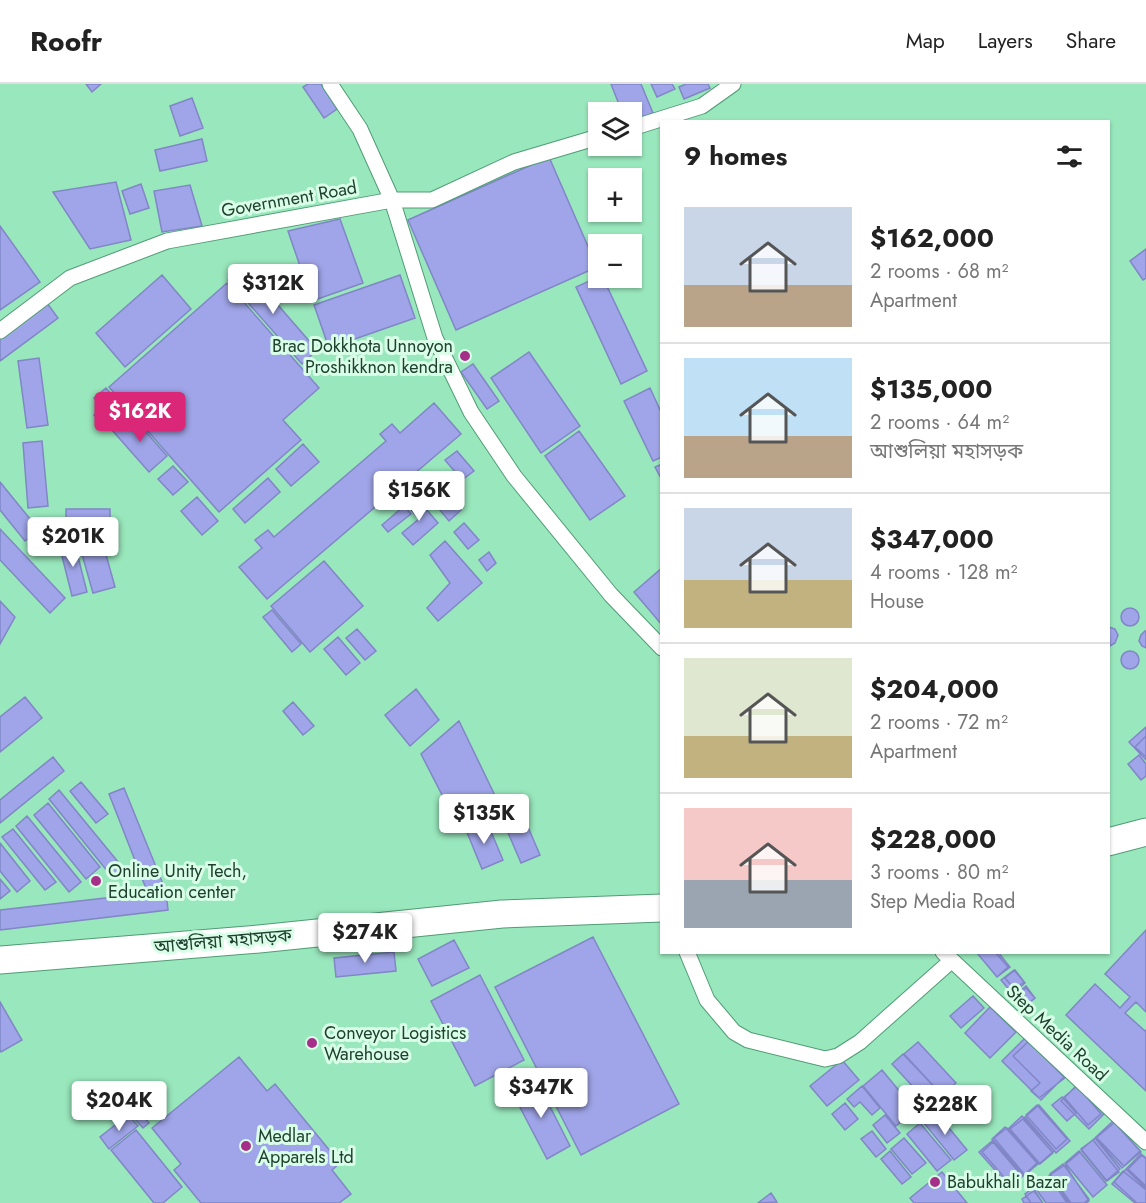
<!DOCTYPE html>
<html lang="en">
<head>
<meta charset="utf-8">
<style>
  :root { --surface:#fff; --page:#f2f2f2; --text:#222; --muted:#767676; --line:#e0e0e0; --accent:#db2777 }
  body { margin:0; font-family:Jost,"Noto Sans Bengali",sans-serif; background:var(--page); color:var(--text); height:100vh; display:flex; flex-direction:column; font-size:22px; white-space:nowrap }
  * { box-sizing:border-box; margin:0 }
  p { font-size:20px; color:var(--muted) }
  .icon { flex:none; width:33px; height:33px; fill:none; stroke:currentColor; stroke-width:2; stroke-linecap:round; stroke-linejoin:round }
  .map { position:relative; flex:1; overflow:hidden }
  .side { position:absolute; left:660px; top:36px; width:450px; height:834px; display:flex; flex-direction:column; background:var(--surface); border-radius:0px; box-shadow:0 2px 4px #0004 }
  .side>* { flex:none }
  .controls { position:absolute; left:588px; top:18px; display:grid; gap:12px }
  .controls a { display:grid; place-items:center; width:54px; height:54px; border-radius:0px; background:var(--surface); box-shadow:0 2px 4px #0004; font-size:30px }
  .price { position:absolute; translate:-50% -51px; padding:0 14px; border-radius:6px; background:#fff; color:#222; font-size:20px; line-height:39px; filter:drop-shadow(0 2px 3px #0008) }
  .price::after { content:''; position:absolute; left:50%; top:36px; width:18px; height:14px; margin-left:-9px; background:inherit; clip-path:polygon(0 0,100% 0,50% 100%) }
  .price.selected { background:var(--accent); color:#fff }
  ul { padding:0; list-style:none }
  li { display:flex; align-items:center; gap:18px; height:150px; padding:0 24px }
  li+li { border-top:2px solid var(--line) }
  li span { display:grid; place-items:center; flex:none; width:168px; height:120px; border-radius:0px; color:#555 }
  li>.icon { margin-inline-start:auto }
  span .icon { width:72px; height:72px; fill:#fffc; stroke-width:1 }
  li b { font-size:26px }
  h2 { display:flex; justify-content:space-between; align-items:center; height:72px; padding:0 24px; font-size:26px }
  header { display:flex; align-items:center; gap:36px; box-sizing:border-box; height:84px; padding:0 30px; background:var(--surface); border-bottom:2px solid var(--line) }
  header strong { font-size:28px }
  nav { display:flex; gap:33px; margin-inline-start:auto; font-size:21px }
  .map>svg:first-child { display:block }
  .building { fill:#9fa5e8; stroke:#8086c6; stroke-width:1.5 }
  .lines { fill:none; stroke-linecap:round; stroke-linejoin:round }
  .street-casing { stroke:#509c75; stroke-width:17 }
  .highway-casing { stroke:#509c75; stroke-width:29 }
  .street { stroke:#fff; stroke-width:15 }
  .highway { stroke:#fff; stroke-width:27 }
  .poi-dot { fill:#a63089; stroke:#d9fee8; stroke-width:2 }
  .labels { text-anchor:middle; stroke-width:6; stroke-linejoin:round; paint-order:stroke }
  .street-label { font-size:18px; fill:#20402f; stroke:#d9fee8 }
  .poi-label { font-size:18px; fill:#20402f; stroke:#d9fee8; text-anchor:start }
</style>
</head>
<body>
<header>
<strong>Roofr</strong>
<nav><a>Map</a><a>Layers</a><a>Share</a></nav>
</header>
<div class="map">
<svg width="1146" height="1119" viewBox="0 0 1146 1119">
  <rect width="100%" height="100%" fill="#99e7bc"/>
  <path class="building" d="M86,0H101L92,8Z
    M308,0H321L337,25L324,34L303,3Z
    M611,0H641L653,29L632,38V28H622Z
    M651,0H672L675,5L657,13Z
    M686,0H708L710,4L684,15L679,3Z
    M192,14L203,44L180,52L170,22Z
    M202,55L207,77L160,87L155,66Z
    M549,73L597,183L456,246L408,136Z
    M116,98L131,156L90,165L53,108Z
    M141,100L149,124L130,130L122,107Z
    M190,101L202,142L162,148L154,107Z
    M340,135L363,199L312,217L288,147Z
    M0,142L40,198L0,226Z
    M1146,165V194L1143,196L1130,177Z
    M244,182L317,266L302,280L228,196Z
    M162,191L191,225L125,283L96,249Z
    M400,191L415,234L329,264L314,221Z
    M598,193L603,194L647,287L621,300L576,203Z
    M227,199L319,304L283,336L301,356L219,428L109,303Z
    M47,219L58,234L0,277V255Z
    M529,268L580,342L541,369L491,294Z
    M39,274L48,341L27,344L18,277Z
    M473,280L499,317L487,325L461,288Z
    M106,304L126,327L107,345L94,331L102,324L94,314Z
    M650,304L662,330V373L653,377L624,317Z
    M434,319L461,350L267,515L239,483L262,464L255,456L268,446L274,453L386,357L380,350L392,340L400,349Z
    M130,330L167,372L149,388L112,346Z
    M579,347L625,412L590,436L545,372Z
    M42,357L48,422L28,424L23,359Z
    M303,360L319,378L291,402L276,385Z
    M457,367L474,387L462,396L445,376Z
    M662,380V396L655,383Z
    M173,382L188,398L173,411L158,395Z
    M268,394L280,408L245,439L233,425Z
    M0,398L39,446L25,457L0,426Z
    M441,403L461,426L449,437L429,413Z
    M415,412L438,439L413,461L402,449L419,435L406,420Z
    M197,413L218,437L202,451L181,427Z
    M404,422L411,430L388,448L382,441Z
    M66,425H110V440H66Z
    M464,439L479,456L468,465L454,448Z
    M0,445L65,514L50,529L0,476Z
    M100,449L115,503L93,509L78,456Z
    M74,457L87,508L72,512L59,460Z
    M445,457L482,499L438,537L427,524L450,499L430,471Z
    M489,468L496,479L487,487L479,476Z
    M324,477L363,522L310,568L271,522Z
    M662,484V541L634,508Z
    M0,517L15,533L0,560Z
    M1121 533a9 9 0 1 1 18 0a9 9 0 1 1-18 0Z
    M272,526L301,560L292,568L263,533Z
    M1109,543L1115,545L1118,551L1115,559L1110,562Z
    M357,545L376,567L365,576L346,554Z
    M1145,547H1146V564L1142,562L1139,557L1141,551Z
    M338,553L360,579L346,591L324,565Z
    M1121 576a9 9 0 1 1 18 0a9 9 0 1 1-18 0Z
    M416,605L439,636L410,662L385,631Z
    M25,613L42,634L0,668V633Z
    M293,618L314,642L303,651L283,627Z
    M459,637L501,724L458,742L421,670Z
    M1146,643V676L1129,658Z
    M1146,652V673L1135,663Z
    M1139,671L1146,680V692L1141,696L1128,680Z
    M53,673L64,687L0,739V716Z
    M81,698L108,730L96,739L70,707Z
    M124,704L163,800L147,807L109,710Z
    M59,706L123,784L112,793L49,715Z
    M48,719L100,783L86,795L34,731Z
    M519,722L540,771L521,779L500,730Z
    M27,732L81,798L69,808L16,742Z
    M487,738L503,776L482,785L466,746Z
    M13,745L56,798L45,806L2,753Z
    M0,759L30,797L17,808L0,787Z
    M0,795L10,807L0,815Z
    M166,807L168,826L0,846V826Z
    M1146,846V928L1136,918L1125,929L1145,947L1146,946V1007L1066,931L1095,900L1120,924L1130,913L1105,890Z
    M593,853L679,1020L581,1071L495,903Z
    M454,856L469,884L432,902L418,875Z
    M394,868L396,887L336,893L334,874Z
    M995,868L1008,883L997,893L977,869Z
    M998,868L1010,883L997,893L977,869Z
    M1014,886L1024,898L1011,908L1001,896Z
    M1015,886L1025,899L1016,907L1005,894Z
    M480,891L524,976L475,1002L431,917Z
    M1026,902L1035,914L1024,923L1015,911Z
    M1026,904L1035,914L1024,923L1016,913Z
    M973,912L984,924L961,944L950,932Z
    M0,918L22,956L1,968L0,966Z
    M990,923L1016,948L990,974L965,949Z
    M1025,954L1064,993L1041,1016L1002,977Z
    M1029,957L1066,993L1039,1014L1031,1007L1040,999L1013,972Z
    M918,958L956,999L942,1011L904,970Z
    M903,970L941,1010L929,1020L892,980Z
    M239,973L267,1007L275,1000L340,1079L332,1086L351,1110L339,1119H201L174,1086L181,1080L152,1044Z
    M842,976L859,996L827,1022L810,1002Z
    M882,986L915,1026L896,1042L863,1002Z
    M536,995L570,1062L547,1075L512,1008Z
    M862,1002L880,1024L872,1031L860,1018L854,1023L847,1015Z
    M1076,1002L1104,1030L1089,1045L1061,1017Z
    M1077,1002L1101,1030L1088,1041L1064,1013Z
    M1062,1013L1076,1029L1067,1037L1052,1021Z
    M845,1019L858,1035L845,1046L832,1030Z
    M1037,1021L1067,1055L1056,1065L1026,1031Z
    M1039,1021L1070,1057L1056,1069L1025,1033Z
    M136,1023L149,1039L143,1044L129,1029Z
    M936,1028L967,1066L954,1076L924,1039Z
    M128,1031L138,1042L109,1065L100,1053Z
    M885,1031L900,1049L887,1059L873,1041Z
    M1022,1032L1054,1067L1039,1080L1008,1045Z
    M1023,1035L1053,1069L1040,1080L1010,1045Z
    M1113,1037L1140,1067L1124,1082L1096,1053Z
    M1115,1038L1141,1068L1122,1084L1096,1054Z
    M920,1039L951,1076L937,1087L907,1050Z
    M1005,1043L1037,1079L1024,1091L992,1055Z
    M1007,1044L1038,1080L1025,1091L994,1054Z
    M136,1046L182,1103L163,1119H154L111,1066Z
    M872,1047L886,1065L876,1073L861,1055Z
    M904,1054L926,1079L912,1090L891,1065Z
    M1095,1054L1120,1085L1106,1097L1081,1066Z
    M1093,1056L1119,1088L1107,1097L1081,1065Z
    M992,1057L1023,1092L1010,1103L979,1068Z
    M993,1058L1022,1092L1011,1101L982,1068Z
    M890,1067L911,1093L902,1100L881,1075Z
    M1079,1067L1107,1101L1093,1113L1065,1079Z
    M1080,1068L1107,1101L1093,1113L1066,1080Z
    M1141,1070L1146,1074V1104L1127,1084Z
    M1142,1071L1146,1075V1102L1128,1085Z
    M1063,1080L1089,1115L1084,1119H1071L1050,1090Z
    M1065,1081L1089,1117L1086,1119H1069L1050,1091Z
    M1126,1085L1146,1105V1119H1137L1114,1098Z
    M1123,1087L1146,1106V1119H1135L1112,1100Z
    M942,1088L967,1119H914L910,1114Z
    M1049,1092L1067,1119H1046L1034,1102Z
    M1049,1093L1068,1119H1046L1035,1104Z
    M1033,1104L1043,1119H1031L1025,1110Z
    M1034,1107L1043,1119H1024L1022,1115Z
    M771,1109L777,1118L758,1119Z"/>
  <g class="lines">
    <g class="street-casing">
      <path id="street" d="M330,0L360,45L392,116L435,254L471,328L514,392L611,511L662,564
        M632,44L702,22L733,0
        M0,247L70,194L167,157L392,116H432L514,78L598,53
        M687,868L707,916L734,948L748,956L825,975L838,972L860,958L951,877
        M943,868L1146,1058"/>
    </g>
    <g class="highway-casing">
      <path id="highway" d="M1108,758L1146,748
        M0,876L259,855L502,830L662,824"/>
    </g>
    <use href="#street" class="street"/>
    <use href="#highway" class="highway"/>
  </g>
  <g class="poi-dot">
    <circle cx="465" cy="272" r="6"/>
    <circle cx="96" cy="797" r="6"/>
    <circle cx="312" cy="959" r="6"/>
    <circle cx="246" cy="1062" r="6"/>
    <circle cx="935" cy="1098" r="6"/>
  </g>
  <g class="labels">
    <g class="street-label">
      <text transform="translate(289 115) rotate(-10)" y="6">Government Road</text>
      <text transform="translate(223 857) rotate(-5)" y="6">আশুলিয়া মহাসড়ক</text>
      <text transform="translate(1057 949) rotate(43)" y="6">Step Media Road</text>
    </g>
    <g class="poi-label">
      <text x="453" y="268" text-anchor="end">Brac Dokkhota Unnoyon<tspan x="453" dy="21">Proshikknon kendra</tspan></text>
      <text x="108" y="793">Online Unity Tech,<tspan x="108" dy="21">Education center</tspan></text>
      <text x="324" y="955">Conveyor Logistics<tspan x="324" dy="21">Warehouse</tspan></text>
      <text x="258" y="1058">Medlar<tspan x="258" dy="21">Apparels Ltd</tspan></text>
      <text x="947" y="1104">Babukhali Bazar</text>
    </g>
  </g>
</svg>
<div class="controls">
<a><svg class="icon" aria-label="layers" viewBox="0 0 24 24"><path d="M12 4l9 5-9 5-9-5zM3 14l9 5 9-5"/></svg></a>
<a>+</a>
<a>−</a>
</div>
<b class="price" style="left:273px;top:231px">$312K</b>
<b class="price selected" style="left:140px;top:359px">$162K</b>
<b class="price" style="left:419px;top:438px">$156K</b>
<b class="price" style="left:73px;top:484px">$201K</b>
<b class="price" style="left:484px;top:761px">$135K</b>
<b class="price" style="left:365px;top:880px">$274K</b>
<b class="price" style="left:541px;top:1035px">$347K</b>
<b class="price" style="left:119px;top:1048px">$204K</b>
<b class="price" style="left:945px;top:1052px">$228K</b>
<section class="side">
<h2>9 homes<svg class="icon" aria-label="filters" viewBox="0 0 24 24"><path d="M4 7h16M4 17h16"/><circle cx="9" cy="7" r="2"/><circle cx="15" cy="17" r="2"/></svg></h2>
<ul>
<li><span style="background:linear-gradient(#c9d6e8 65%,#b9a48a 0)"><svg class="icon" aria-label="home" viewBox="0 0 24 24"><path d="M3 11l9-7 9 7M6 9v11h12V9"/></svg></span><div><b>$162,000</b><p>2 rooms · 68 m²</p><p>Apartment</p></div></li>
<li><span style="background:linear-gradient(#bfe0f5 65%,#b9a48a 0)"><svg class="icon" aria-label="home" viewBox="0 0 24 24"><path d="M3 11l9-7 9 7M6 9v11h12V9"/></svg></span><div><b>$135,000</b><p>2 rooms · 64 m²</p><p>আশুলিয়া মহাসড়ক</p></div></li>
<li><span style="background:linear-gradient(#c9d6e8 60%,#c2b280 0)"><svg class="icon" aria-label="home" viewBox="0 0 24 24"><path d="M3 11l9-7 9 7M6 9v11h12V9"/></svg></span><div><b>$347,000</b><p>4 rooms · 128 m²</p><p>House</p></div></li>
<li><span style="background:linear-gradient(#dfe7d0 65%,#c2b280 0)"><svg class="icon" aria-label="home" viewBox="0 0 24 24"><path d="M3 11l9-7 9 7M6 9v11h12V9"/></svg></span><div><b>$204,000</b><p>2 rooms · 72 m²</p><p>Apartment</p></div></li>
<li><span style="background:linear-gradient(#f6c9c9 60%,#9aa5b1 0)"><svg class="icon" aria-label="home" viewBox="0 0 24 24"><path d="M3 11l9-7 9 7M6 9v11h12V9"/></svg></span><div><b>$228,000</b><p>3 rooms · 80 m²</p><p>Step Media Road</p></div></li>
</ul>
</section>
</div>
</body>
</html>
